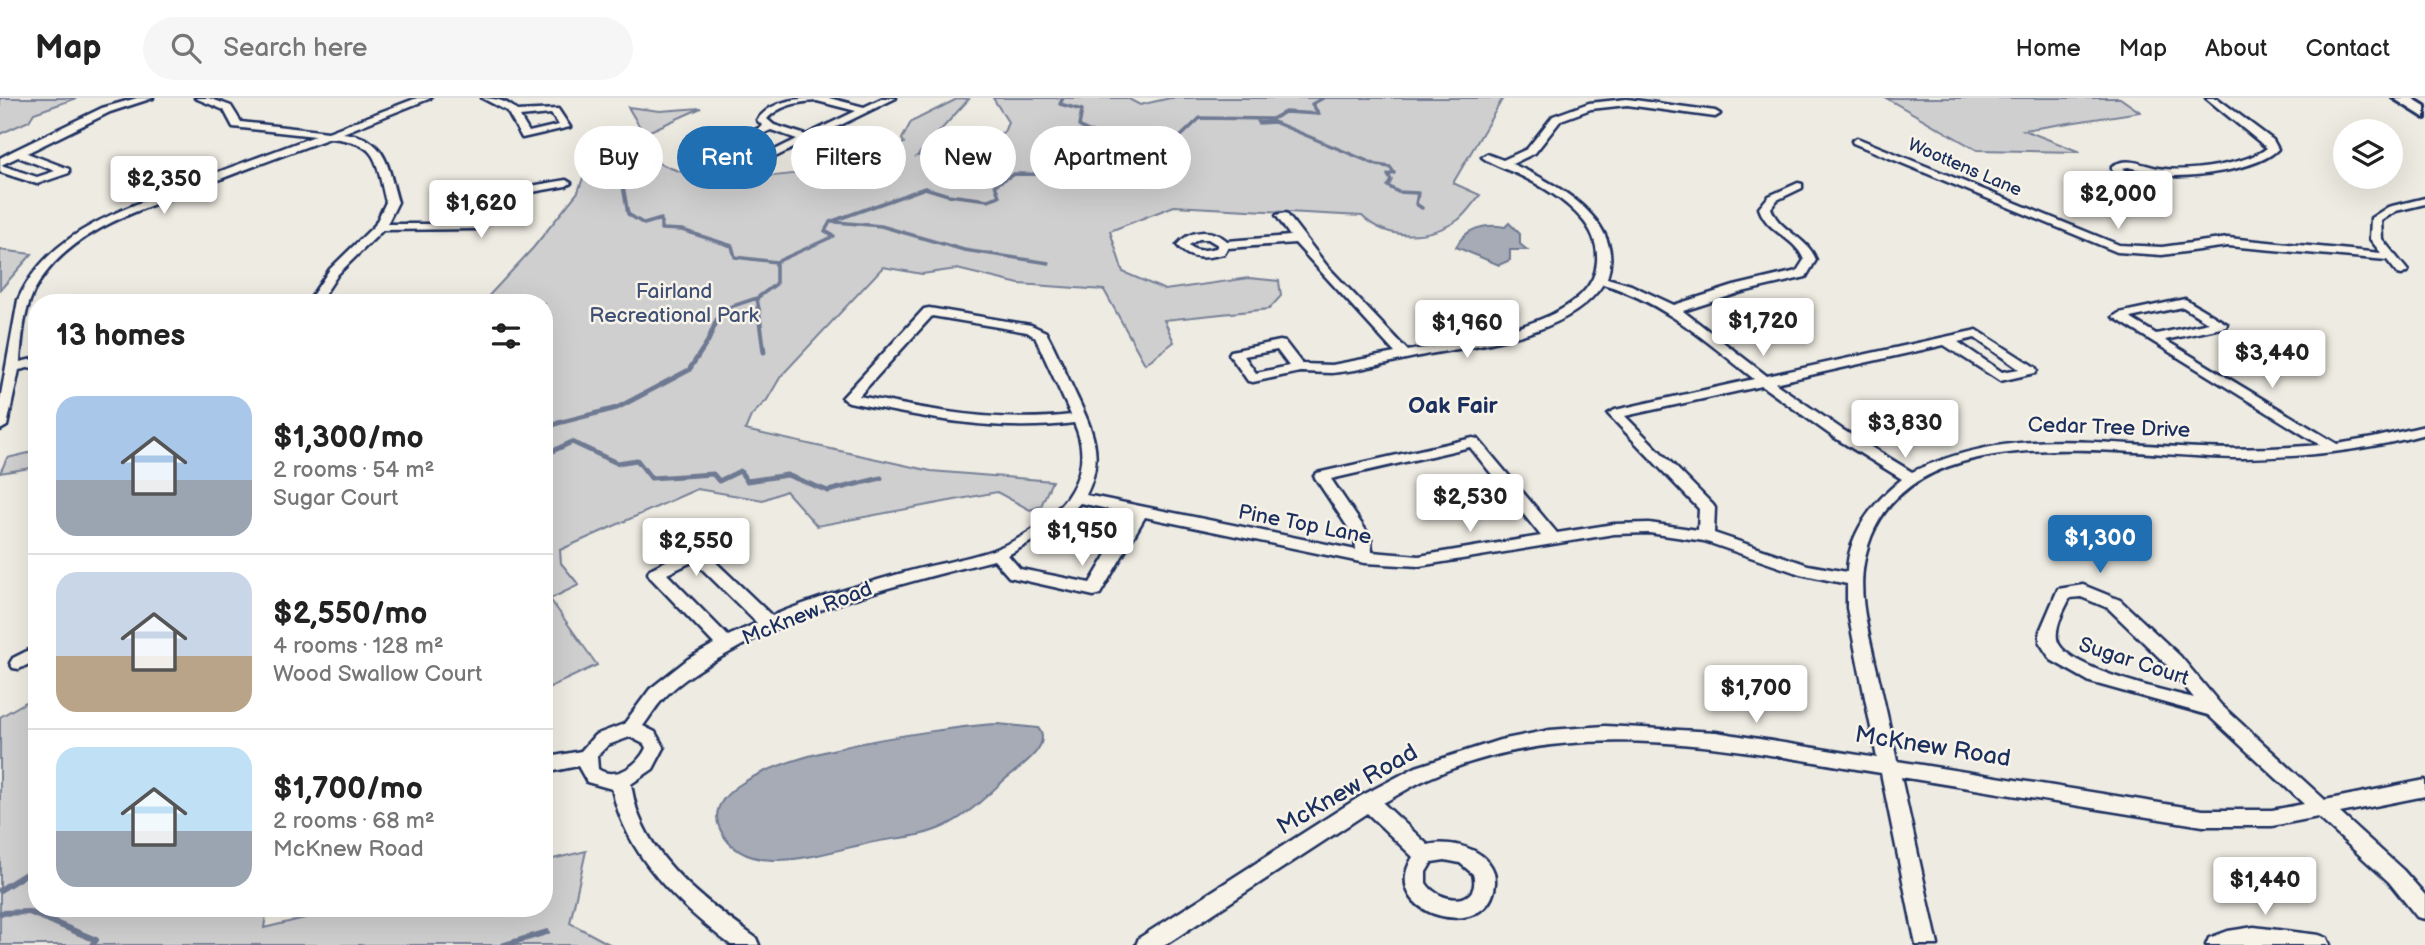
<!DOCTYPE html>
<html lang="en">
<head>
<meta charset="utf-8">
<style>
  :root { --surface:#fff; --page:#f6f6f6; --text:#222; --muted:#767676; --line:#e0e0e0; --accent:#1f6fb2 }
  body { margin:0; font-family:"Balsamiq Sans",sans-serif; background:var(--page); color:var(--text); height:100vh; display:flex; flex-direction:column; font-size:26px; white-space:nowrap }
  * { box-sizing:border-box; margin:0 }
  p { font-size:23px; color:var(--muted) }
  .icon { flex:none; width:38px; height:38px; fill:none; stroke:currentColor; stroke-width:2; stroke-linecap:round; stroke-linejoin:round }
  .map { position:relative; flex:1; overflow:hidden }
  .details { position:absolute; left:28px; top:196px; width:525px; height:623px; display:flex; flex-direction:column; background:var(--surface); border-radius:28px; box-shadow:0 7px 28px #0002 }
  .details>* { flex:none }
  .banner { position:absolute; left:574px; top:28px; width:665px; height:63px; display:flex; gap:14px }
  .fabs { position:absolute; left:2333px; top:21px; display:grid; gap:14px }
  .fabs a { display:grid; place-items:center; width:70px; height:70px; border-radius:50%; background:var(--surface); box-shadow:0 7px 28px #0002; font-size:35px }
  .price { position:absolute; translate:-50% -60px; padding:0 16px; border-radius:7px; background:#fff; color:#222; font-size:23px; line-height:46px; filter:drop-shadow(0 2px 4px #0008) }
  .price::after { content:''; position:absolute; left:50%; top:42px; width:21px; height:16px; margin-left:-10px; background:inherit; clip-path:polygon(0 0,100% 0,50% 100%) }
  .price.active { background:var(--accent); color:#fff }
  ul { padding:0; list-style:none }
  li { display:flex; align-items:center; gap:21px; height:175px; padding:0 28px }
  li+li { border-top:2px solid var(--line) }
  li span { display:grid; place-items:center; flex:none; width:196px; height:140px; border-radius:21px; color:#555 }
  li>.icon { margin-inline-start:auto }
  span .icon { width:84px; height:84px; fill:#fffc; stroke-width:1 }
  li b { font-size:30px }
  h2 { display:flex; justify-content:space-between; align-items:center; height:84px; padding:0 28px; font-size:30px }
  .chip { padding:0 24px; border-radius:32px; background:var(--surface); box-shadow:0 7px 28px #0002; font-size:24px; line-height:63px }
  .chip.active { background:var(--accent); color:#fff }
  header { display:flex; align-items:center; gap:42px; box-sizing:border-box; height:98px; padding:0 35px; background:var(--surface); border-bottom:2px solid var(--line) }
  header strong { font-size:33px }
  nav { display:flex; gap:38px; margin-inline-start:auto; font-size:24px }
  .search { width:490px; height:63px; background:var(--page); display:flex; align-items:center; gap:18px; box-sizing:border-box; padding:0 24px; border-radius:38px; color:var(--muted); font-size:26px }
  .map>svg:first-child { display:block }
  .green { fill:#cfcfcf; stroke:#757f96; stroke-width:2 }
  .water { fill:#a6abb5; stroke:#6e7992; stroke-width:2 }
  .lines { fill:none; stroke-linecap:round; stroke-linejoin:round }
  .stream-far2 { stroke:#6e7992; stroke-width:3.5 }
  .stream-far1 { stroke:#6e7992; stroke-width:5 }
  .stream { stroke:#6e7992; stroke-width:6 }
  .minor-casing { stroke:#1b2f5e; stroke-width:5 }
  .primary-casing { stroke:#1b2f5e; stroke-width:6 }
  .minor { fill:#f7f3e8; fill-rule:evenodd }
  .primary { fill:#f7f3e8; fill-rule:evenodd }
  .labels { text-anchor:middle; stroke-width:5; stroke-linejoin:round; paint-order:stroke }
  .far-street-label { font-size:18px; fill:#1b2f5e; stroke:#f7f3e8 }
  .park-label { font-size:21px; fill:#3f4f75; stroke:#f7f3e8 }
  .street-label { font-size:21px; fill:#1b2f5e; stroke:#f7f3e8 }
  .neighbourhood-label { font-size:23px; font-weight:bold; fill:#1b2f5e; stroke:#f7f3e8 }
  .near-street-label { font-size:24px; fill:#1b2f5e; stroke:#f7f3e8 }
</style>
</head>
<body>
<header>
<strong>Map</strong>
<div class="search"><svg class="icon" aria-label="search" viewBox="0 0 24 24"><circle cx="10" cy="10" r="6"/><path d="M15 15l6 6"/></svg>Search here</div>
<nav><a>Home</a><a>Map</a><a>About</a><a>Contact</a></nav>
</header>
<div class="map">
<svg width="2425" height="847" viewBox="0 0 2425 847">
  <rect width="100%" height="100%" fill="#eeebe2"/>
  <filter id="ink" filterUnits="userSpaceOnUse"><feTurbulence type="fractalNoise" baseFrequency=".0143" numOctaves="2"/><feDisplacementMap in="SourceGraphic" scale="14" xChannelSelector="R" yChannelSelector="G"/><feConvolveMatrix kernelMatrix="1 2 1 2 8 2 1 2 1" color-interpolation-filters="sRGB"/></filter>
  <g filter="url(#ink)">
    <path class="green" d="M0,0H77L34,15L29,23L0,36Z
      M959,0L969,1L917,58L978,45L1004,34L1008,24L993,0H1127L1140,7L1170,0H1503L1453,85L1480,97C1473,105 1466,116 1458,122C1429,141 1388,143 1362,118L1174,108L1110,133L1123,174L1165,192L1249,180L1279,183L1281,198L1269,211L1164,222L1174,244L1145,266L1104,192L1019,186L957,171L922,176L883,169L781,278L767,302L751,318L745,332L931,373L1052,383L1041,408L1030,412L997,394L817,428L786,393L763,402L697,391L560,452L561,465L579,487L550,501L597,567L544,592V205H482L533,150L578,94L595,46L641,31L628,9L660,13L701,10L632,41L627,48C645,59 674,74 695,77C752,84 856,75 904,45L902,41L911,24Z
      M1886,0H2120L2140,14L2024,32L2080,54L1977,52Z
      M0,152L32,156L0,192Z
      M37,353V369L0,375L7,360Z
      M26,604L37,607V810H267L264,830L346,810H544V763L586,753L570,825L611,847H0V619Z"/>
    <path class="water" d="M1509,125L1520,136V146L1527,152H1510V162L1499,167L1456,149C1465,130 1485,125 1505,129Z
      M998,626L1038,630C1055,649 1013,673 1001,685C985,700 967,717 947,727C919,741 894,739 865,746C824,754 745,785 720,731C686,659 956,628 998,626Z"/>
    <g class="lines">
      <path class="stream-far2" d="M1063,0L1060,6L1082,12L1079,28C1097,41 1120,37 1136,49
        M1258,21V25L1274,24L1377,67L1390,69L1394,75L1388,77L1391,82L1388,88L1398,94L1418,95L1416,106L1422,110
        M623,88L628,116L644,126L661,121V131L682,132L732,148L735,159L776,164V186L757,200
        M836,124L881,128L964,152L1049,165
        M776,164L834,138L825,133L830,124L925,90L948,97L988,102L999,98L995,87L1014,76L1088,77L1081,69L1109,54L1177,42L1200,20L1272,21L1285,14L1319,16L1312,6L1323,0
        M721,212L757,200L759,212"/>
      <path class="stream-far1" d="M758,210L764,254
        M544,332L558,325L617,310L689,272L708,243L722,210
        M544,357L572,344L617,365L637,362L651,380L713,376L719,383L740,373L747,383L787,377L828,393L881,380"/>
      <path class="stream" d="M0,792L37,769
        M0,815L29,814L96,842L92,847
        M504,847L547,834"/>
      <g class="minor-casing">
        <path id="minor" d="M137,0H153L110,14L27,55L69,71V75L37,86L0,74V60L13,53L102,10ZM18,59L55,73L37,79L1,67Z
          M195,0H209L231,8L241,24L328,34L417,0H431L343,35C388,40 387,68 398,104L387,126H469L496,94L566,82L571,85L566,88L504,99L476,131L383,132L338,176L319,205H307L330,171L375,127L386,104C375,61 380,45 330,40C287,56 243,72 200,89C143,111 72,131 38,186C24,208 22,238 20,264L37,260V268L19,272L7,328L0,332V302L18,202C48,133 125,111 190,85C231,69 273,54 315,38L233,29L224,12Z
          M482,0C494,0 509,3 517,13L558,11L570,29L522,40L507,13ZM551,16L559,27L529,34L520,19Z
          M829,0L864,9L883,0H896L744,74L735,72L797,41L771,32L695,67L686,65L763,28L757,22C774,0 801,0 829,0ZM817,3L856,13L806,37L774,27L767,21C780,7 798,4 817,3Z
          M2206,0H2217L2273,42L2278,51C2259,72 2188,81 2160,77L2159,83L2155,84L2123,81L2112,72V68C2131,57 2146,70 2165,71C2190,74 2248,66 2267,50ZM2128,69L2150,74V77L2130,76L2123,70Z
          M1627,1L1715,13L1720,16L1715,19L1627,7L1591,11L1561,22L1535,55L1512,66C1554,84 1627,123 1607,180L1631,187L1674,207L1734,188L1797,173L1804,162C1795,139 1767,135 1759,110L1769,98L1798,85L1802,86V90L1777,102L1771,110C1779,134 1807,138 1816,162L1806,179L1742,194L1683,213L1767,278L1977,232L2035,269L2037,272L2035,275L2000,283L1944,247L1775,285L1843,332L1912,374C2006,331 2081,344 2180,349C2227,352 2273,351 2320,347L2113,219L2119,215L2185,201L2227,226L2226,229L2165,242L2337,346L2373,340L2425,328V336C2364,353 2304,359 2242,360C2133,360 1891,308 1864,465C1858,498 1868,532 1875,564C1883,597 1890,630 1897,663L2203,712H2272L2304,706L2208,617L2090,584L2051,562L2040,545V533L2058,491L2083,487L2120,502L2180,558L2221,607L2325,702L2425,682V698L2340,715L2403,772L2425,797V821L2417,819L2389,784L2318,719L2272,728H2203L1901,679L1938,847H1916L1881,675C1732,651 1573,615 1429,680C1413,687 1398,697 1383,705L1428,747C1453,741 1497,753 1495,785C1491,847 1376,818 1413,759L1367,715L1165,847H1136L1139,840L1361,698L1416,669L1500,642L1550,632L1605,628L1716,634L1877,660L1847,510V486L1800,476L1704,443L1649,435L1614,436L1419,468L1365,465L1145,419L1100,496L1094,498L1009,479L994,462C904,485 811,507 732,553C707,567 681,581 662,602C655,610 649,620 643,628L655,634L664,650L653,671L631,686C633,697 635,708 639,718C659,770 713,809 756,840L759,847H731C678,807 626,758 612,691L587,684L578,668L544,675V660L581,653L595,637L624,626L650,591L688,561L714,546L650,479L648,475L650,471L690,451H702L772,518C813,501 856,488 899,476C930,467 963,462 993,452C1045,433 1102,385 1074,325C998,335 924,320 849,304L842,300L924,211L929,210L1031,227L1046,234C1055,250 1062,267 1070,284C1088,324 1108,353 1086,397L1356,452L1355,440L1314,378L1317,375L1473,340L1478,341L1557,435L1614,426L1649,425L1698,432L1699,411L1608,316L1615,312L1754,281C1706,243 1663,204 1603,186C1570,237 1484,246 1429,256C1404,261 1380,267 1355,272L1332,275L1300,274L1253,284L1248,283L1229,256L1231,253L1280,243L1285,244L1302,266L1332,267L1395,255L1295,145L1228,150L1224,156C1206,160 1190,164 1177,147C1190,131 1212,130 1227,143L1290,138L1276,117L1286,115L1327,168L1408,253C1459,242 1594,229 1597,163C1598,147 1592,132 1581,120C1563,100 1539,86 1515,75C1504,70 1491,66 1482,59L1487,56L1503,62L1527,51L1553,18L1589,5ZM1199,141H1208L1218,147L1216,150C1206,152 1196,155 1189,147ZM2183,209L2209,225L2156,236L2130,220ZM932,218L1027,234L1035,239L1071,317C999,326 929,312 859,298ZM1975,240L2019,271L2002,274L1958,244ZM1277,252L1289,268L1256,275L1244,258ZM1762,288L1832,338L1902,381C1873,404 1848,436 1847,474L1808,467L1714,435L1715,410L1713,407L1625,318ZM1470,349L1541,438L1419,458L1372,454L1371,440L1331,381ZM1080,405L1131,416L1090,485L1020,471L1008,457L1058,428ZM694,463L757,525L728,538L667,476ZM2081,499L2108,510L2168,568L2194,600C2167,593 2063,571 2057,541C2055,528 2064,512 2070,500ZM630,639L644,646L646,650C638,667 616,683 598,671L597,658L608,647ZM1445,762L1460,765L1473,776C1482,809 1439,806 1426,785V774L1432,764Z
          M1857,40L2119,147L2162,149L2228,140L2381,155L2370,141L2371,120L2388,109L2425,100V106L2396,113L2381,123L2382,141L2408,173L2402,177L2398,176L2387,162L2228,148L2162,157L2117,154L1853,45L1852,43Z
          M373,201H390L396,205H367Z
          M37,548V562L19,571L13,570L10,565L13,560Z
          M2254,829L2319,837L2327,840L2330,847H2206L2209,840L2228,833Z"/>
      </g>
      <g class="primary-casing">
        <path id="primary" d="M2393,0H2412L2425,8V20Z"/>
      </g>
      <use href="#minor" class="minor"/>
      <use href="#primary" class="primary"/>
    </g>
  </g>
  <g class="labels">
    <g class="far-street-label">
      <text transform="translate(1965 69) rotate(23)" y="6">Woottens Lane</text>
    </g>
    <g class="park-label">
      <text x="674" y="200">Fairland<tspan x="674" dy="24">Recreational Park</tspan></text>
    </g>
    <g class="street-label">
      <text transform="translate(2109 329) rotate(2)" y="7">Cedar Tree Drive</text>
      <text transform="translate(1305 426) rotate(11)" y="7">Pine Top Lane</text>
      <text transform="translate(807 515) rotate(-22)" y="7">McKnew Road</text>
      <text transform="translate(2134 563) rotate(18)" y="7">Sugar Court</text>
    </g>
    <g class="neighbourhood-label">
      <text x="1453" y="315">Oak Fair</text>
    </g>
    <g class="near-street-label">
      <text transform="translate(1933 648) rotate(9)" y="8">McKnew Road</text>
      <text transform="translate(1347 691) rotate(-30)" y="8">McKnew Road</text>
    </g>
  </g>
</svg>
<div class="fabs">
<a><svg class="icon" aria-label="layers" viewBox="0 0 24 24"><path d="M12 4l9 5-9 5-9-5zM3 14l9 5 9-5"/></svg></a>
</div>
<b class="price" style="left:164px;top:118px">$2,350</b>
<b class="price" style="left:2118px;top:133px">$2,000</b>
<b class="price" style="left:481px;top:142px">$1,620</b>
<b class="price" style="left:1763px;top:260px">$1,720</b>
<b class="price" style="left:1467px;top:262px">$1,960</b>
<b class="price" style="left:2272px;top:292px">$3,440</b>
<b class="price" style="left:1905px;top:362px">$3,830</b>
<b class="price" style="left:1470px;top:436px">$2,530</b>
<b class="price" style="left:1082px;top:470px">$1,950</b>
<b class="price active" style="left:2100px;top:477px">$1,300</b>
<b class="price" style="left:696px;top:480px">$2,550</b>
<b class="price" style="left:1756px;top:627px">$1,700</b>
<b class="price" style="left:2265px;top:819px">$1,440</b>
<div class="banner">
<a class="chip">Buy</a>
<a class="chip active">Rent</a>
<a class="chip">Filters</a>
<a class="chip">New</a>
<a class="chip">Apartment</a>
</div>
<section class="details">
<h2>13 homes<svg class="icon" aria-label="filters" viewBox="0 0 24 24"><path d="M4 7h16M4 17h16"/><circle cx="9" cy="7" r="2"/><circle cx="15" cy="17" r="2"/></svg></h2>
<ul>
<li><span style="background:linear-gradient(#a9c7e8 60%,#9aa5b1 0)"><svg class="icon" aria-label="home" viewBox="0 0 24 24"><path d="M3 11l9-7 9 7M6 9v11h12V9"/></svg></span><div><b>$1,300/mo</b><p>2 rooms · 54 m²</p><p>Sugar Court</p></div></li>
<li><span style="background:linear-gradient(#c9d6e8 60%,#b9a48a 0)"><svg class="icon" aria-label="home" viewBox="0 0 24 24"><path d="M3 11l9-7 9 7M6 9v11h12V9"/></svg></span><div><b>$2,550/mo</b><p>4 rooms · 128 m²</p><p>Wood Swallow Court</p></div></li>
<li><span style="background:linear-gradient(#bfe0f5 60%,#9aa5b1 0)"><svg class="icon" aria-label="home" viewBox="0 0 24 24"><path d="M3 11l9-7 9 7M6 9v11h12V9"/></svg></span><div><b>$1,700/mo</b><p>2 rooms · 68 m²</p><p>McKnew Road</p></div></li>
</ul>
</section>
</div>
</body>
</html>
